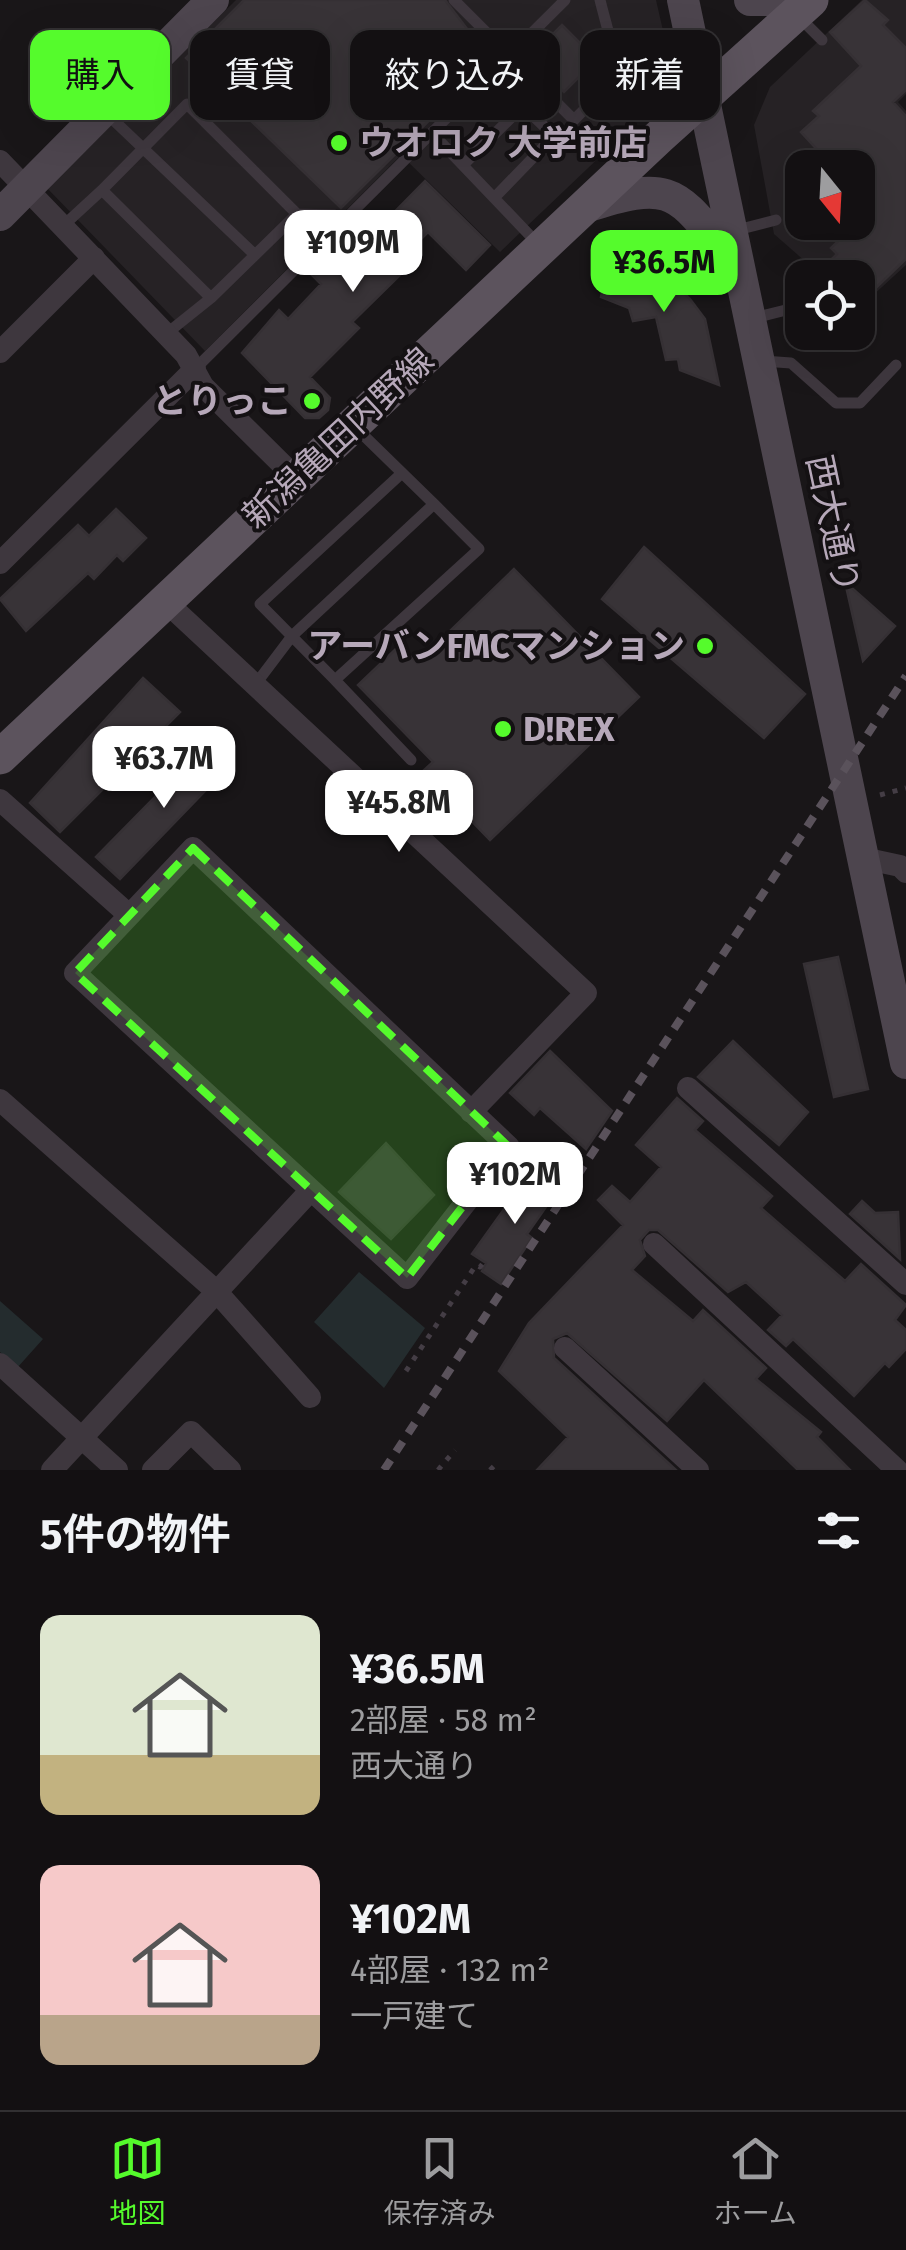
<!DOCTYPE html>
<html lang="ja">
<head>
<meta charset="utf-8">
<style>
  :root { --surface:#131012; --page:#1c191b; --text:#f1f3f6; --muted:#9d9d9f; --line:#323032; --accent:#55fb2c }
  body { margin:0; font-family:"Fira Sans","Noto Sans JP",sans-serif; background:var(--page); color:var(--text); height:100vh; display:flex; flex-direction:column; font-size:38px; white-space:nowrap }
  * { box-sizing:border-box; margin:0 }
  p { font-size:32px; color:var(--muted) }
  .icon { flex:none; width:55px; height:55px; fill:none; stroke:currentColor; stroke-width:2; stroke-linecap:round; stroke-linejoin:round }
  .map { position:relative; height:1470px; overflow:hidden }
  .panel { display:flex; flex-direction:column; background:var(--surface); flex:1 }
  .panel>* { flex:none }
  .guide { position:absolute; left:30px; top:30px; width:848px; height:90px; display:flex; gap:20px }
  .needle { width:65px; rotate:162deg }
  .tools { position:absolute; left:785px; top:150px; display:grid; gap:20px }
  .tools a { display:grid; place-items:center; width:90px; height:90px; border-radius:20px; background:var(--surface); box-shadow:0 10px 40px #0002,0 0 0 2px var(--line); font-size:50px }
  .price { position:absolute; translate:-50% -85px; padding:0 22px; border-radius:20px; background:#fff; color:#222; font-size:32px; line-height:65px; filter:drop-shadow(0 2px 5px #0008) }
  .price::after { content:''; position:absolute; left:50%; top:60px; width:30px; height:22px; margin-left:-15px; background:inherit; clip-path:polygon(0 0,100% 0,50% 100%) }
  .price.selected { background:var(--accent); color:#111 }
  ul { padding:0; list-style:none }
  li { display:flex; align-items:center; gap:30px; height:250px; padding:0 40px }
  li span { display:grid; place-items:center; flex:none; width:280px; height:200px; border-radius:20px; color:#555 }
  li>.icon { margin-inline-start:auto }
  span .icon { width:120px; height:120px; fill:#fffc; stroke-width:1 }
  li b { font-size:42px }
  h2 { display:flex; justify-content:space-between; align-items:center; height:120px; padding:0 40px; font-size:42px }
  .pill { padding:0 35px; border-radius:20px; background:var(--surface); box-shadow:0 10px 40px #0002,0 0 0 2px var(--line); font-size:35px; line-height:90px }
  .pill.selected { background:var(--accent); color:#111 }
  .tab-bar { display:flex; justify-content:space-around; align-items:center; height:140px; border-top:2px solid var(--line); background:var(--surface); font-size:28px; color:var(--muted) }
  .tab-bar a { display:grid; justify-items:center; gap:5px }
  .tab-bar .selected { color:var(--accent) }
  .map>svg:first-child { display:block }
  .built { fill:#262225; fill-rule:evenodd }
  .green { fill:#242c2e }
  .building { fill:#383337; stroke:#353034; stroke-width:2.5 }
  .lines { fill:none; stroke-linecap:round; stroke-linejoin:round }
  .path { stroke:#443d45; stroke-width:5; stroke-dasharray:5 8; stroke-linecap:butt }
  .lane { stroke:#3e373e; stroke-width:11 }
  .street { stroke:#3e373e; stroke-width:22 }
  .secondary { stroke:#4d454e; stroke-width:32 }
  .primary { stroke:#5c535d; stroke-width:35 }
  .rail { stroke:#5a525b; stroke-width:8; stroke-dasharray:12 10; stroke-linecap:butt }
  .marked { fill:#55fb2c; fill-opacity:0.2; stroke:#55fb2c; stroke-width:8; stroke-dasharray:20 12; stroke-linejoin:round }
  .poi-dot { fill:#55fb2c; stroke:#141113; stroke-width:4 }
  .labels { text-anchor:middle; stroke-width:8; stroke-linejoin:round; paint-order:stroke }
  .poi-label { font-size:35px; font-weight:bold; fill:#b6a8b9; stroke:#141113; text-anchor:start }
  .street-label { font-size:35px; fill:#b6a8b9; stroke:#141113 }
</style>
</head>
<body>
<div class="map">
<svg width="906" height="1470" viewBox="0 0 906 1470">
  <rect width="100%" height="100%" fill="#191618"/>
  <path class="built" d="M236,0H656L667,48L664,69L650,109L500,252L401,155L205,351L46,187Z
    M862,0H906V94L898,102L906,111V265L858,309V278L823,277L774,234L754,125L770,87ZM802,168H858V222H802Z"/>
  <path class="green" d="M359,1272L425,1328L384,1388L314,1322Z
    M0,1301L43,1339L17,1368L0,1352Z"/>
  <path class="building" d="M244,0H445L468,30L447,50L474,76L341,208L186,58Z
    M865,0L888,20L883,25L906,48V90L893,102L906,116V259L858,305V278H812L837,254L831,248L872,208L858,192V168H834L801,132L819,116L813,111L861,66L830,32Z
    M562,25L591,54L586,59L591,65L564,92L529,58Z
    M425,181L490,245L466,270L428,232L396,264L404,271L352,322L359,328L310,377L330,398L328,410L319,418H305L242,353L279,310L288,319L321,284L311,274L360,226L370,237Z
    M620,259L664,270L661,278L674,283L690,299L705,319L719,385L680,370L678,359L666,360L656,317L633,321L629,308L601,297L609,263L619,265Z
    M116,509L146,538L123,561L117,555L94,579L88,573L26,631L0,599L78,525L89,536Z
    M644,547L805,694L764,738L602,599Z
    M514,569L639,697L490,840L423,771L433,762L358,685L400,645L417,663Z
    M845,582L895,626L863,661Z
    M143,678L180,712L60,832L30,803Z
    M209,742L231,764L120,879L96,857Z
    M838,957L868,1089L834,1097L804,964Z
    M733,1041L808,1112L779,1145L698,1077Z
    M550,1051L612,1111L586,1149L540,1108L534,1115L510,1093Z
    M677,1098L703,1121L695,1130L772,1196L761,1208L845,1281L861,1264L906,1305L895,1320L906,1330V1349L889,1367L885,1363L854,1396L793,1339L786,1346L768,1330L782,1315L746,1282L728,1292L658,1230H649L640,1240L645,1256L632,1270L693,1321L703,1310L766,1368L756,1379L821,1432L817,1437L850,1470H798L704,1380L667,1421L567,1333L553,1339L554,1358L676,1470H537L568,1437L499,1371L529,1323L623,1225L598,1200L612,1186L630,1202L661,1167L636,1145Z
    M386,1143L434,1195L391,1239L339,1192Z
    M532,1170L560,1187L527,1234L532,1238L501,1284L482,1271L486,1263L472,1254Z
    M862,1201L875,1213L898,1212L900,1259L850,1214Z"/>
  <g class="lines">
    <path class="path" d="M880,795L906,788
      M406,1371L476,1265L480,1267L484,1262
      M438,1470L455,1450
      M490,1470L494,1466L497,1470"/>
    <path class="lane" d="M454,0L574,120C626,68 617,68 600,0
      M800,18L822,40
      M106,113L255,255
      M432,133L539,245
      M463,165L523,106L554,136L495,197
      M64,225L102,190
      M737,230L776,220
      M211,298L102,190L187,104L297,214
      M754,318L802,306
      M840,332L846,338
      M166,334L211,298L297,214L334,215L343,222
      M763,361L791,363L836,403H860L896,365
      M195,369L565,0
      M402,473L260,604L335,680L479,549L434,504
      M335,680L411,760
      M255,685L292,636L434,504L355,427"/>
    <path class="street" d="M0,161L186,355L203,386L295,477
      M0,352L94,258
      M0,563L195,369
      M166,602L586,993L471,1112
      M0,800L129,915
      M193,848L509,1147L407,1278L75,973Z
      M863,858L900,866L906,872
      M688,1088L906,1284
      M0,1100L216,1291L310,1397
      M654,1244L897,1470
      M565,1348L698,1470
      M0,1364L117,1470
      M52,1470L311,1190
      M153,1470L191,1432L230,1470"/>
    <path class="secondary" d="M683,0L906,1063
      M750,0H780
      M586,207C677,177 676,194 734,261
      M0,215L213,0"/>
    <path class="primary" d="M0,757L659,137L811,0"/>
    <path class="rail" d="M384,1470L906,676"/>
  </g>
  <path class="marked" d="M193,848L509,1147L407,1278L75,973Z"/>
  <g class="poi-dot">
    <circle cx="339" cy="143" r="10"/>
    <circle cx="312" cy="401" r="10"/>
    <circle cx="705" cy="646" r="10"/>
    <circle cx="503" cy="729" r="10"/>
  </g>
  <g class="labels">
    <g class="poi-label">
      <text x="359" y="155">ウオロク 大学前店</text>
      <text x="292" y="413" text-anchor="end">とりっこ</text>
      <text x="685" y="658" text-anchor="end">アーバンFMCマンション</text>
      <text x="523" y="741">D!REX</text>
    </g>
    <g class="street-label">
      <text transform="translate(338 438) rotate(-43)" y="12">新潟亀田内野線</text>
      <text transform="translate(833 524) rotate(78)" y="12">西大通り</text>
    </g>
  </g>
</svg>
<div class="tools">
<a><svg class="needle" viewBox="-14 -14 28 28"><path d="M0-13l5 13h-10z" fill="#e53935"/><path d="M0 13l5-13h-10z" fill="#9d9d9f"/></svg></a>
<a><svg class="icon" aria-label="locate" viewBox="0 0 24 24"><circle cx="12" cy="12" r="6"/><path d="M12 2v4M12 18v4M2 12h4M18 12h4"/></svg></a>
</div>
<b class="price" style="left:353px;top:295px">¥109M</b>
<b class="price selected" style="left:664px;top:315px">¥36.5M</b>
<b class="price" style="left:164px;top:811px">¥63.7M</b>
<b class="price" style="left:399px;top:855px">¥45.8M</b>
<b class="price" style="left:515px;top:1227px">¥102M</b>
<div class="guide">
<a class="pill selected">購入</a>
<a class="pill">賃貸</a>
<a class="pill">絞り込み</a>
<a class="pill">新着</a>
</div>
</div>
<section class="panel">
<h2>5件の物件<svg class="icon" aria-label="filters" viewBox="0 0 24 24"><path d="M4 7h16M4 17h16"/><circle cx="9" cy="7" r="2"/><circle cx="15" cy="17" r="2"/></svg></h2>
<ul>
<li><span style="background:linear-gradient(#dfe7d0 70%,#c2b280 0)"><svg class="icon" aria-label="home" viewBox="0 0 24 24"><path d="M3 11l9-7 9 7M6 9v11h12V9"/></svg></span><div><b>¥36.5M</b><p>2部屋 · 58 m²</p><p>西大通り</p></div></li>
<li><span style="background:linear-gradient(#f6c9c9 75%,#b9a48a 0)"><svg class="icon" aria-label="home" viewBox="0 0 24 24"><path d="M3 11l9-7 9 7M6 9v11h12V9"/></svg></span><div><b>¥102M</b><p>4部屋 · 132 m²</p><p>一戸建て</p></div></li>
</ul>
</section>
<nav class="tab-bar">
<a class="selected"><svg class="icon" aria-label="map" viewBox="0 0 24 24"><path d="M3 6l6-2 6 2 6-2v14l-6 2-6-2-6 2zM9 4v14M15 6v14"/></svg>地図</a>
<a><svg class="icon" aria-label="saved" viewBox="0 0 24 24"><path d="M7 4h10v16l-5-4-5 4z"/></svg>保存済み</a>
<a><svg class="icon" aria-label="home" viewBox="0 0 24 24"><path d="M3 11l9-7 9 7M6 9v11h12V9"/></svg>ホーム</a>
</nav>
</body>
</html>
